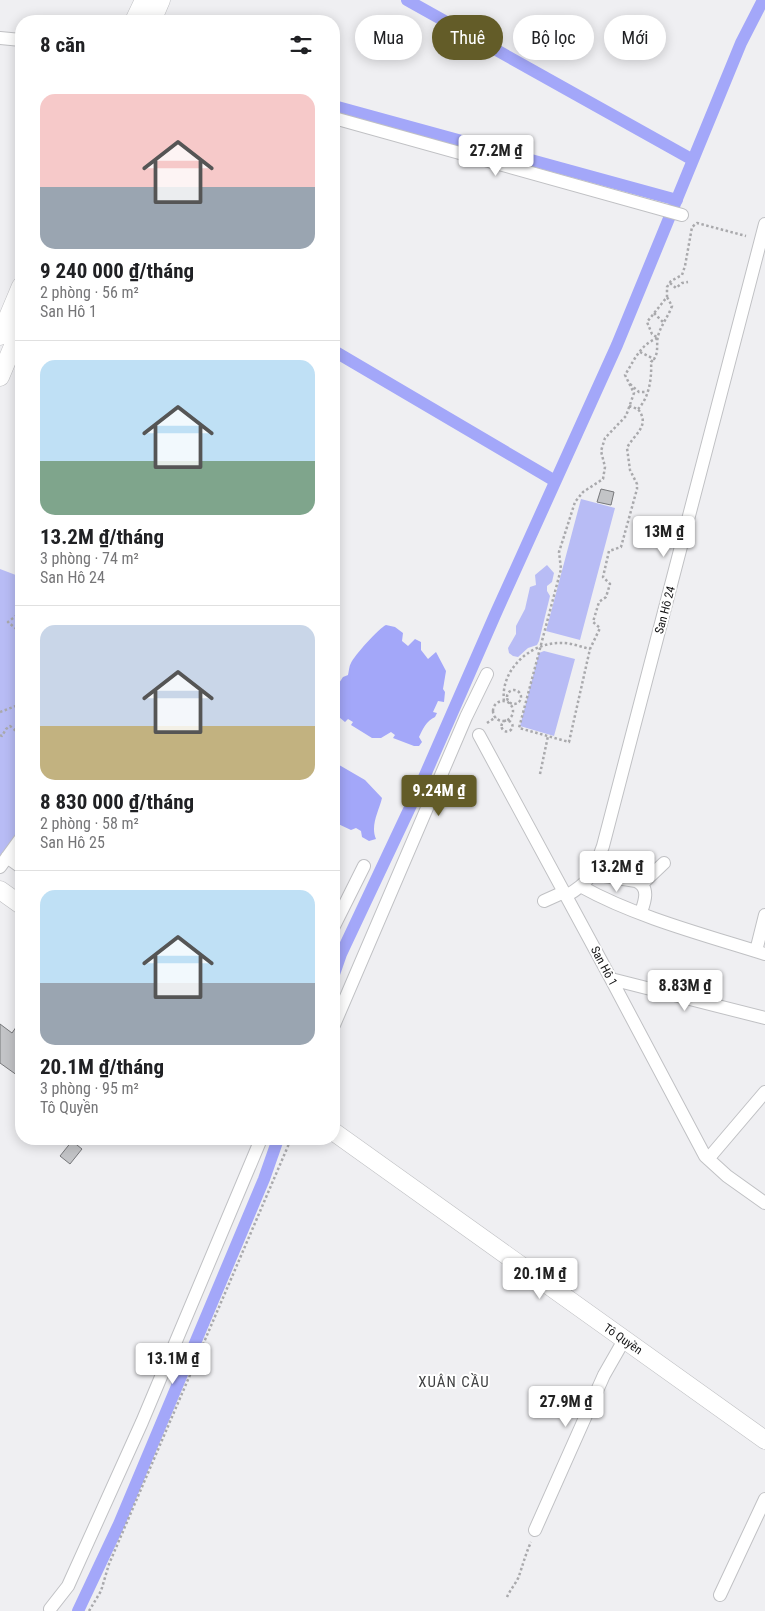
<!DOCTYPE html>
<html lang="vi">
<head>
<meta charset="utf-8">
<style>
  :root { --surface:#fff; --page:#f6f6f6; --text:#202124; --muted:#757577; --line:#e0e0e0; --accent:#635c28 }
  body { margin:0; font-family:"Roboto Condensed",sans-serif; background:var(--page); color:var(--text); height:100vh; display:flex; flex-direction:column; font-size:19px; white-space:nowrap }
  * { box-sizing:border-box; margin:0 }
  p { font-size:16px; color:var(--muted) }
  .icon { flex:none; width:28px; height:28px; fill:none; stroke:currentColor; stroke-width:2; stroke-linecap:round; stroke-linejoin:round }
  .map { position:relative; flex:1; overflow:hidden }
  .drawer { position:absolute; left:15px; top:15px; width:325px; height:1130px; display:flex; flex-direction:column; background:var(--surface); border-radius:20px; box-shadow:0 2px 12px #0003 }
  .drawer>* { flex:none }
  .hud { position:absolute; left:355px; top:15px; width:335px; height:45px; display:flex; gap:10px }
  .price { position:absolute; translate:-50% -42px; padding:0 11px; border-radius:5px; background:#fff; color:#222; font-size:16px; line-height:32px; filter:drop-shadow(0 1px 2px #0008) }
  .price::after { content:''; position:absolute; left:50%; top:30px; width:15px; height:11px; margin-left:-8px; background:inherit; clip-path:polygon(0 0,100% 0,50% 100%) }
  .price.on { background:var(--accent); color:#fff }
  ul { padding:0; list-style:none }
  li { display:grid; align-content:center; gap:10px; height:265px; padding:0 25px }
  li+li { border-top:1px solid var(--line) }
  li span { display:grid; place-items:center; height:155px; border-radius:15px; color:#555 }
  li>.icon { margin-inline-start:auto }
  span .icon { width:90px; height:90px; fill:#fffc; stroke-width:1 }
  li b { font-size:21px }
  h2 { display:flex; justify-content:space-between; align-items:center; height:60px; padding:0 25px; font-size:21px }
  .chip { padding:0 18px; border-radius:22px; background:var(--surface); box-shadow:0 2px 12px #0003; font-size:18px; line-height:45px }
  .chip.on { background:var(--accent); color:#fff }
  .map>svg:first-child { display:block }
  .green { fill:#b8bcf5 }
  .water { fill:#a3a7f9 }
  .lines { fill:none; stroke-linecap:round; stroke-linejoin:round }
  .canal { stroke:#a3a7f9; stroke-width:12 }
  .building { fill:#c3c4c7; stroke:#77787b }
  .street-casing { stroke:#c0c1c4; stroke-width:14 }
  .secondary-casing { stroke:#c0c1c4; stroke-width:19 }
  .path { stroke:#a9a9ac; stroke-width:2.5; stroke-dasharray:2.5 2.5; stroke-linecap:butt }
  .street { stroke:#fff; stroke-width:12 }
  .secondary { stroke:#fff; stroke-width:18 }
  .labels { text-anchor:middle; stroke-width:4; stroke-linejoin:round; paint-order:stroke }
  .street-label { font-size:12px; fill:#121213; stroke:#fff }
  .quarter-label { font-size:15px; letter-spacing:1px; fill:#414244; stroke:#fff }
</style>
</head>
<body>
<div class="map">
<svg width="765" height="1611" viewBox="0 0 765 1611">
  <rect width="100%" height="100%" fill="#efeff2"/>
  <path class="green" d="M581,499L615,508L580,640L546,631Z
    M547,565L554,573L552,582L547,586V591L550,596L539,641L537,645L528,648L518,657L513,656L509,653L508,648L516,634V626L525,609L530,587L536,585L535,575Z
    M0,569L21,577V871L0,855Z
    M544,651L575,659L554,736L520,726L539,653Z"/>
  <path class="water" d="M386,625L395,627L403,633L402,641L408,646L415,639L421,642V650L428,659L436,652L446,671L443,689L445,692L444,702L438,701L433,712L437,713L435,717C426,721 423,729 419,737L422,742L419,746H414L393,738L395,735L391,732L381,738H372L351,725L353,722L348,719L345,722L334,713V693L339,689L337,686L343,677L348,675C349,671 349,666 351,663C354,656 379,628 386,625Z
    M334,762L365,780L382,798C379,811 370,825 376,839L369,841L362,837L361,831L356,828L351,830L334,822Z"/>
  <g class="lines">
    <path class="canal" d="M407,0L693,160
      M334,106L677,200
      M334,351L555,481
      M334,974L341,954L422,782L495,615L617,345L741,43L763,0
      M78,1611L119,1524L264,1179L278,1139"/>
  </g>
  <path class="building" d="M601,489L614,492L611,505L597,502Z
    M21,1020V1078L0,1063V1024L12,1033Z
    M72,1141L82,1149L70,1164L60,1156Z"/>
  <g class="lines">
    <g class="street-casing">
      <path id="street" d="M0,38L21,40
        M334,118L682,215
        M479,735L611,979L705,1156L727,1176L765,1203
        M7,857L21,867
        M0,867L21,838
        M592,874L636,881C650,887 645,901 641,912
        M642,884L664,863
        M582,887C636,917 705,935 765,954
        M566,896C592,881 593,873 603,846L765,224
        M544,901L564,892
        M334,926L364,866
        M756,951L765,915
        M611,979L765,1018
        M334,1025L466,717L487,674
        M708,1159L765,1092
        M535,1530L604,1375L624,1340
        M720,1595L765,1499
        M50,1609L68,1586L142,1422L261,1139"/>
    </g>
    <g class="secondary-casing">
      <path id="secondary" d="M134,21L144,0
        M152,21L161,0
        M0,336L21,286
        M0,377L21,327
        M0,890L21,905
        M334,1132L765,1440"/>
    </g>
    <path class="path" d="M670,283L676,288L682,283L688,282
      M654,313L664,323
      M640,352L654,359C659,352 656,344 658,336C661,325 668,317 672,306L667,297
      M630,384L639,392H647
      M629,406L638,409C651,426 634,434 627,448L630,470L637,484V489L621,547L609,551L603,577L610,584L606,597L599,602L593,622L600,628L590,649L569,742L519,728L561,569L559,552L575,502L583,492L603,479L605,467L601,451L605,438L626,416L634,393L625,375C634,361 640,344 658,338L652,334L647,322L667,297V287L671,281L682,275L685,266L692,227L697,223L746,236
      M638,409C649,398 652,378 651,362L654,359
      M21,612L8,622L21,633
      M507 697a7 7 0 1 1 14 0a7 7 0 1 1-14 0Z
      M504,701C500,669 532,641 563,643C572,643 581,647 590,649
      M493 711a10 10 0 1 1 20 0a10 10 0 1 1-20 0Z
      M0,712L21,704
      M501.5 726a5.5 5.5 0 1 1 11 0a5.5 5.5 0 1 1-11 0Z
      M487,723L496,717
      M0,735L2,736L6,729L10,726L21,735
      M540,774L548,736
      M507,1597C510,1590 517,1582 519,1576C523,1564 526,1553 531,1542
      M89,1611L101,1591L109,1564L291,1139"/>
    <use href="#street" class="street"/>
    <use href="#secondary" class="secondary"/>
  </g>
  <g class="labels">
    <g class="street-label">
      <text transform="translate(665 610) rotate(-75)" y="4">San Hô 24</text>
      <text transform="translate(604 966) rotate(62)" y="4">San Hô 1</text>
      <text transform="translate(623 1339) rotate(35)" y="4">Tô Quyền</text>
    </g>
    <g class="quarter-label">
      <text x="454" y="1387">XUÂN CẦU</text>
    </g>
  </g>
</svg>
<b class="price" style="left:496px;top:177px">27.2M ₫</b>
<b class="price" style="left:664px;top:558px">13M ₫</b>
<b class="price on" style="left:439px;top:817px">9.24M ₫</b>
<b class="price" style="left:617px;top:893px">13.2M ₫</b>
<b class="price" style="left:685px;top:1012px">8.83M ₫</b>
<b class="price" style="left:540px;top:1300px">20.1M ₫</b>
<b class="price" style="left:173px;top:1385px">13.1M ₫</b>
<b class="price" style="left:566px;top:1428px">27.9M ₫</b>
<div class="hud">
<a class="chip">Mua</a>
<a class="chip on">Thuê</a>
<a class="chip">Bộ lọc</a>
<a class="chip">Mới</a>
</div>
<section class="drawer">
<h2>8 căn<svg class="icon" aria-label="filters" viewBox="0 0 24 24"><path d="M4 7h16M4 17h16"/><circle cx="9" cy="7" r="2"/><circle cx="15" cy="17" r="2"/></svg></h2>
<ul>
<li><span style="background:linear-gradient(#f6c9c9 60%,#9aa5b1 0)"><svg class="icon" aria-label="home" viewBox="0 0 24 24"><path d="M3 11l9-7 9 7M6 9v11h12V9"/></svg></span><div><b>9 240 000 ₫/tháng</b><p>2 phòng · 56 m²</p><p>San Hô 1</p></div></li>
<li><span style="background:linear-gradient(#bfe0f5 65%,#7fa58c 0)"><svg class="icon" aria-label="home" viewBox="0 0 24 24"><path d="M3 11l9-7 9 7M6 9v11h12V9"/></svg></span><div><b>13.2M ₫/tháng</b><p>3 phòng · 74 m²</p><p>San Hô 24</p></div></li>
<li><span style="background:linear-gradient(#c9d6e8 65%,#c2b280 0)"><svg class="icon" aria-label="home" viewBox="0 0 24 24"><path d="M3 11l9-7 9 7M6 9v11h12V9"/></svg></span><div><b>8 830 000 ₫/tháng</b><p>2 phòng · 58 m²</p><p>San Hô 25</p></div></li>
<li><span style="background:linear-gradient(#bfe0f5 60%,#9aa5b1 0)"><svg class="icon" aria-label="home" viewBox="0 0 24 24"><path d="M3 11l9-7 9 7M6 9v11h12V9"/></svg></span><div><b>20.1M ₫/tháng</b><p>3 phòng · 95 m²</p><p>Tô Quyền</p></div></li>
</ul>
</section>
</div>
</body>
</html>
